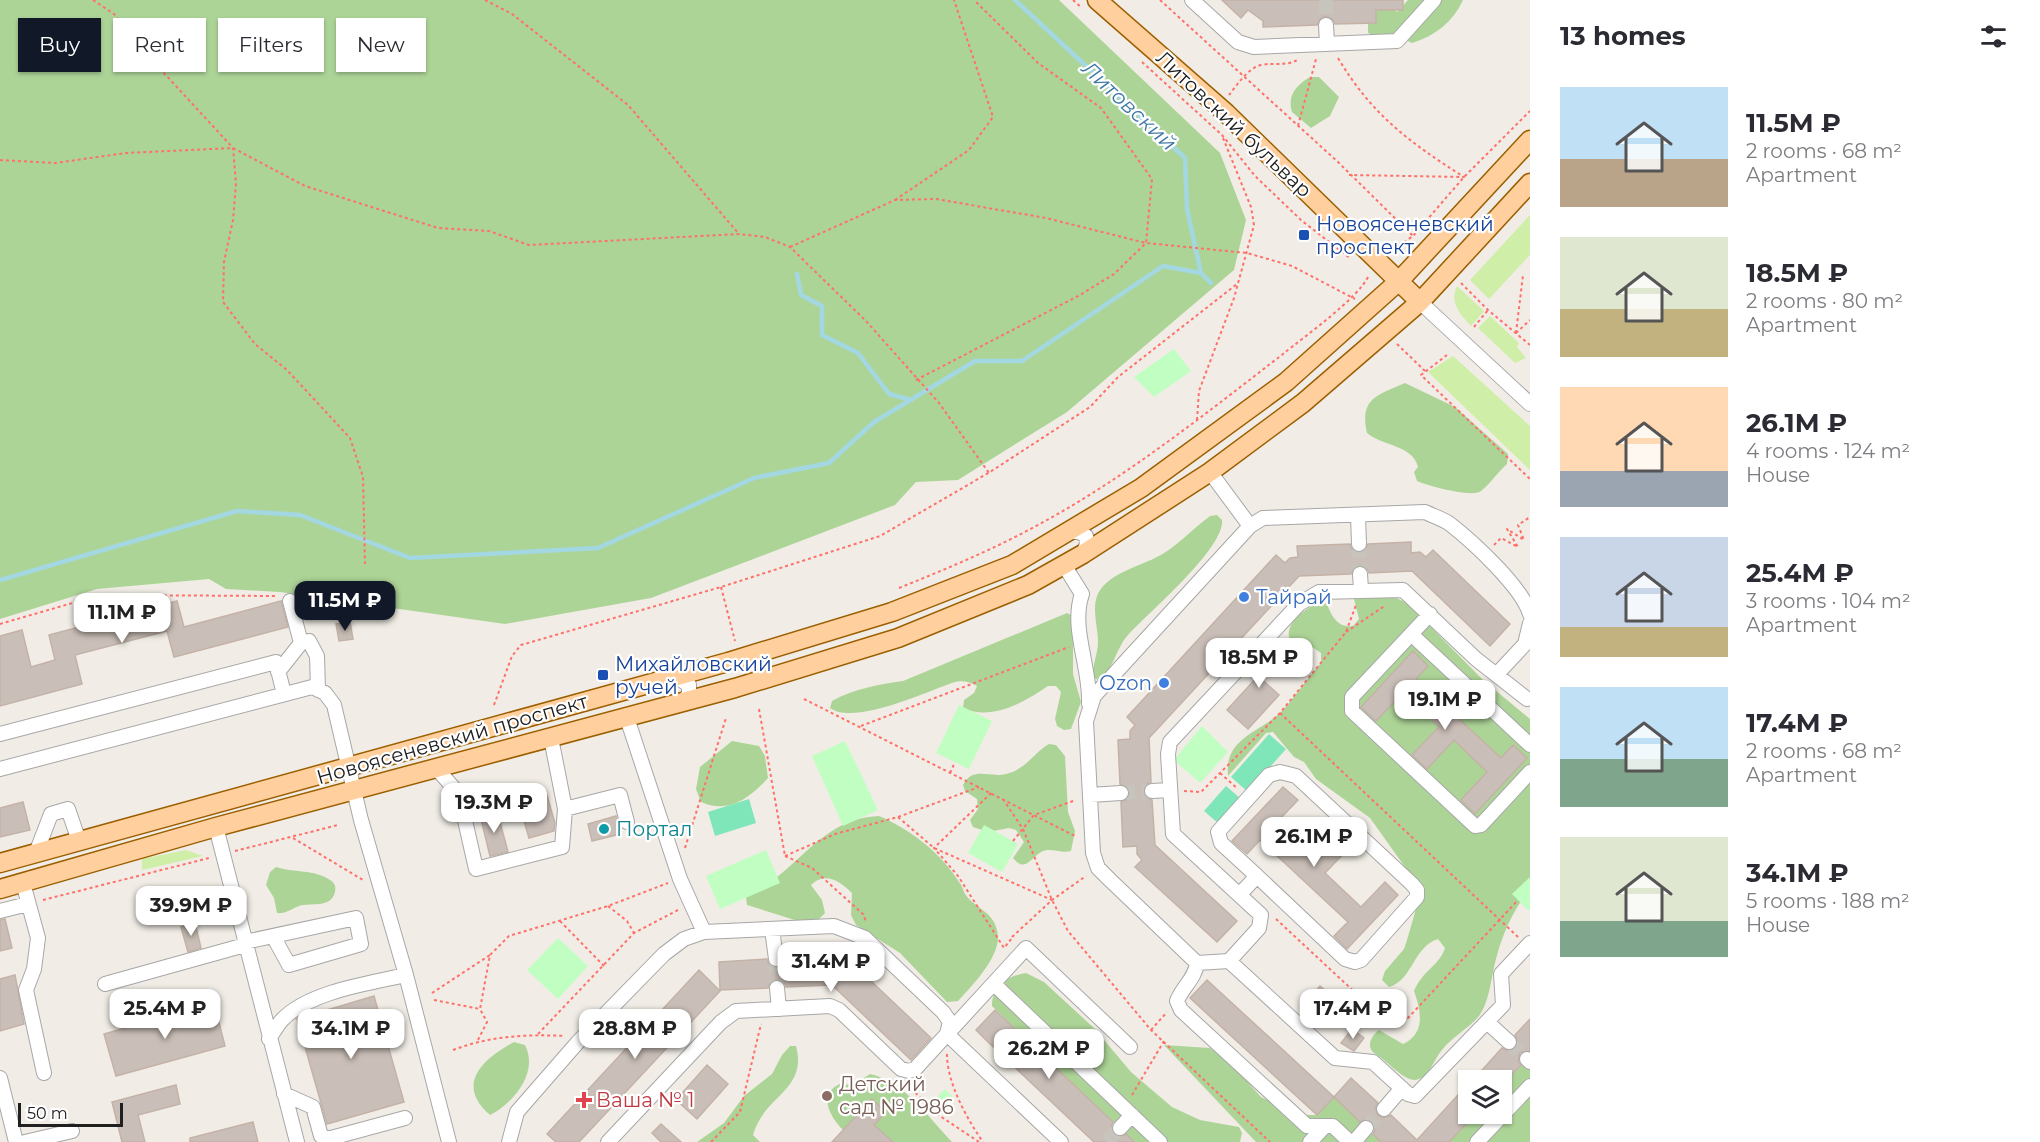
<!DOCTYPE html>
<html lang="en">
<head>
<meta charset="utf-8">
<style>
  :root { --surface:#fff; --page:#f7f7f7; --text:#2b2b33; --muted:#7c7c81; --accent:#111827 }
  body { margin:0; font-family:Montserrat,sans-serif; background:var(--page); color:var(--text); height:100vh; display:flex; flex-direction:column; font-size:22px; white-space:nowrap }
  * { box-sizing:border-box; margin:0 }
  p { font-size:20px; color:var(--muted) }
  .icon { flex:none; width:33px; height:33px; fill:none; stroke:currentColor; stroke-width:2; stroke-linecap:round; stroke-linejoin:round }
  .map { position:relative; flex:1; overflow:hidden }
  .details { display:flex; flex-direction:column; background:var(--surface); width:510px }
  .details>* { flex:none }
  .hud { position:absolute; left:18px; top:18px; width:570px; height:54px; display:flex; gap:12px }
  .tools { position:absolute; left:1458px; top:1070px; display:grid; gap:12px }
  .tools a { display:grid; place-items:center; width:54px; height:54px; border-radius:0px; background:var(--surface); box-shadow:0 2px 4px #0004; font-size:30px }
  .scale { position:absolute; left:18px; bottom:15px; width:105px; box-sizing:border-box; padding-left:6px; border:3px solid #202020; border-top:0; font-size:16px; line-height:21px; white-space:nowrap; color:#202020; -webkit-text-stroke:4px #fff; paint-order:stroke }
  .price { position:absolute; translate:-50% -51px; padding:0 14px; border-radius:12px; background:#fff; color:#222; font-size:20px; line-height:39px; filter:drop-shadow(0 2px 3px #0008) }
  .price::after { content:''; position:absolute; left:50%; top:36px; width:18px; height:14px; margin-left:-9px; background:inherit; clip-path:polygon(0 0,100% 0,50% 100%) }
  .price.active { background:var(--accent); color:#fff }
  ul { padding:0; list-style:none }
  li { display:flex; align-items:center; gap:18px; height:150px; padding:0 30px }
  li span { display:grid; place-items:center; flex:none; width:168px; height:120px; border-radius:0px; color:#555 }
  li>.icon { margin-inline-start:auto }
  span .icon { width:72px; height:72px; fill:#fffc; stroke-width:1 }
  li b { font-size:26px }
  h2 { display:flex; justify-content:space-between; align-items:center; height:72px; padding:0 30px; font-size:26px }
  .tag { padding:0 21px; border-radius:0px; background:var(--surface); box-shadow:0 2px 4px #0004; font-size:21px; line-height:54px }
  .tag.active { background:var(--accent); color:#fff }
  main { display:flex; flex:1; min-height:0 }
  .map>svg:first-child { display:block }
  .grass { fill:#cfefa8 }
  .forest { fill:#add497 }
  .park { fill:#c0fec2 }
  .pitch { fill:#7ee6b8 }
  .lines { fill:none; stroke-linecap:round; stroke-linejoin:round }
  .stream { stroke:#a3d8e2; stroke-width:4.5 }
  .building { fill:#cabfb8; stroke:#c4b2a7; stroke-width:1.5 }
  .minor-tunnel { stroke:#c7c4be; stroke-width:14; stroke-dasharray:14 7; stroke-linecap:butt }
  .minor-casing { stroke:#a7a7a7; stroke-width:16 }
  .major-casing { stroke:#9c5f00; stroke-width:21 }
  .path { stroke:#ff7069; stroke-width:2; stroke-dasharray:3 3; stroke-linecap:butt }
  .minor { stroke:#fff; stroke-width:14 }
  .major { stroke:#ffcf9d; stroke-width:18 }
  .transit-dot { fill:#1a4fb4; stroke:#fff; stroke-width:2 }
  .shop-dot { fill:#3f7fe0; stroke:#fff; stroke-width:2 }
  .culture-dot { fill:#0f9aa8; stroke:#fff; stroke-width:2 }
  .education-dot { fill:#8d6e63; stroke:#fff; stroke-width:2 }
  .health-dot { fill:#e0444e; stroke:#fff; stroke-width:2 }
  .labels { text-anchor:middle; stroke-width:4.5; stroke-linejoin:round; paint-order:stroke }
  .street-label { font-size:20px; fill:#202020; stroke:#fff }
  .transit-label { font-size:20px; fill:#164399; stroke:#fff; text-anchor:start }
  .shop-label { font-size:20px; fill:#366cbe; stroke:#fff; text-anchor:start }
  .culture-label { font-size:20px; fill:#0d838f; stroke:#fff; text-anchor:start }
  .education-label { font-size:20px; fill:#785e54; stroke:#fff; text-anchor:start }
  .health-label { font-size:20px; fill:#be3a42; stroke:#fff; text-anchor:start }
  .water-label { font-size:21px; font-style:italic; fill:#3f79a8; stroke:#fff }
</style>
</head>
<body>
<main>
<div class="map">
<svg width="1530" height="1142" viewBox="0 0 1530 1142">
  <rect width="100%" height="100%" fill="#f1ede6"/>
  <path class="grass" d="M1530,215V255L1489,299L1470,280Z
    M1457,286L1484,311L1471,326C1460,314 1449,303 1457,286Z
    M1490,316L1519,343L1517,347L1526,358L1515,363L1478,328Z
    M1453,356L1530,426V470L1428,372Z
    M186,850L203,856L142,870V859Z"/>
  <path class="forest" d="M0,0H1059L1220,153L1246,220L1234,270L1067,412L958,480L916,482L895,505L651,598L505,624L280,592L226,589L209,579L97,589L0,619Z
    M1408,0H1463C1453,22 1435,36 1412,43L1392,34L1375,36L1368,33V23H1376V10H1384L1389,5L1397,12Z
    M1310,77H1319L1339,97L1330,116L1311,128L1292,112C1287,96 1296,85 1310,77Z
    M1405,383L1455,407L1508,454L1507,464C1498,472 1489,485 1481,491C1472,498 1428,486 1417,481L1414,472L1418,467C1413,445 1382,446 1367,433C1359,398 1378,395 1405,383Z
    M1217,515L1222,520C1225,548 1148,613 1128,635C1116,648 1113,672 1098,680L1094,678C1091,666 1098,655 1098,642C1098,628 1092,610 1097,596C1105,575 1137,567 1155,558C1176,548 1191,530 1210,516Z
    M1363,595H1390L1407,603L1483,680L1530,719V889C1514,908 1502,935 1496,959C1491,977 1490,1001 1479,1016C1468,1029 1452,1037 1442,1050C1434,1059 1429,1079 1415,1080C1403,1080 1387,1061 1377,1055C1365,1048 1370,1037 1379,1030L1403,1044C1426,1033 1421,1011 1414,991C1422,971 1439,966 1445,948L1438,939C1413,947 1413,980 1389,987L1382,980L1385,971L1404,949L1407,940L1418,902L1415,881L1370,818L1316,779L1304,762L1294,757L1273,732L1266,733L1228,776C1224,737 1260,733 1282,711C1296,696 1307,678 1321,663V653L1312,647L1291,644C1282,624 1302,612 1318,602L1327,604C1332,617 1338,628 1353,626L1359,619L1354,599Z
    M1067,613L1073,616V674L1081,702L1071,729L1064,730L1057,726L1055,719L1061,692L1056,686H1048C1023,703 992,721 963,708L964,700L974,693L977,686C970,682 962,680 955,682C927,691 855,726 830,708L832,701C853,689 880,684 903,681Z
    M732,741L759,746L765,756L768,778C749,799 728,814 701,802L696,789L700,767Z
    M1049,744L1056,745L1065,756L1068,812L1075,831L1071,851C1063,853 1056,850 1048,850C1032,851 1028,876 1013,858L1024,842L1016,830L1009,828L988,832L973,827L970,820L978,809L977,799L965,791L963,785C973,766 989,778 1006,774C1028,768 1032,754 1049,744Z
    M879,816C910,829 941,853 959,882C962,885 963,890 965,894C976,910 996,911 998,936C999,958 972,986 958,1001L947,1002L900,953L856,925L851,915L852,893C840,881 825,871 811,885L822,900L825,913L818,920L798,921L747,905L746,897C756,891 768,885 777,877C811,850 832,818 879,816Z
    M276,867C294,873 314,869 330,880C335,883 336,886 335,892C331,909 311,902 299,906C291,909 286,914 277,913L274,898L266,885L270,872Z
    M1026,973L1044,982L1094,1028L1131,1072L1172,1107L1200,1120L1239,1127L1242,1133L1240,1142H1134L992,1006C992,985 1008,976 1026,973Z
    M514,1042L525,1045C539,1072 514,1103 490,1115C454,1084 484,1058 514,1042Z
    M1164,1045L1210,1048L1235,1068L1261,1097L1298,1115H1317L1334,1097L1381,1142H1256Z
    M790,1046H796C808,1091 764,1095 753,1135L760,1142H697L724,1123L744,1096L772,1074L782,1055Z
    M1530,1056V1142H1449L1476,1113H1502V1086Z
    M870,1074C905,1082 929,1118 952,1142H893L874,1125L886,1112L872,1099L843,1130C830,1117 817,1094 840,1084L853,1085Z"/>
  <path class="park" d="M1174,349L1191,371L1154,397L1134,377Z
    M959,705L992,721L969,769L936,753Z
    M1202,726L1228,752L1200,783L1174,760Z
    M845,741L878,810L843,826L812,756Z
    M984,825L1018,844L1002,872L968,853Z
    M766,850L780,883L720,909L706,876Z
    M1530,877V909L1529,911L1512,894Z
    M558,938L588,966L558,999L527,970Z
    M945,1089L955,1099L943,1111L933,1101Z"/>
  <path class="pitch" d="M1269,734L1286,749L1248,792L1231,777Z
    M1226,786L1241,799L1219,824L1204,811Z
    M749,799L756,823L715,836L708,812Z"/>
  <g class="lines">
    <path class="stream" d="M1015,0L1185,158L1187,209L1201,273
      M1201,273L1211,283
      M797,274L801,295L822,306V335L858,353L889,394L911,400
      M0,580L237,511L300,515L410,558L598,548L754,478L829,463L874,422L975,361H1022L1163,266L1201,273"/>
  </g>
  <path class="building" d="M1222,0H1403V10H1376V23L1335,24L1333,20L1326,16L1321,18L1317,25L1263,27V21L1248,10L1241,18Z
    M1411,542V553L1420,552L1426,557L1433,550L1510,624L1490,646L1412,571L1369,573L1367,569L1360,565L1355,567L1351,574L1299,576L1149,738L1151,782L1147,784L1143,791L1145,796L1152,800L1155,845L1237,921L1217,942L1135,867L1142,860L1137,854V846L1123,847L1121,802L1126,800L1130,793L1128,788L1120,784L1118,740L1130,739V731L1135,725L1127,717L1276,555L1285,563L1290,558L1298,557L1297,546L1350,544L1352,549L1359,553L1364,551L1368,544Z
    M177,601L184,627L281,601L288,627L174,657L167,631L75,655L82,684L0,706V636L22,630L31,667L55,660L49,635Z
    M350,622L353,639L339,641L336,624Z
    M1286,647L1305,663L1296,675L1276,658Z
    M1413,651L1428,666L1416,679L1501,758L1513,745L1527,758L1475,814L1461,800L1487,772L1454,740L1427,769L1412,755L1439,727L1403,693L1376,721L1361,707Z
    M1258,676L1279,695L1248,729L1227,710Z
    M1283,787L1298,800L1274,825L1311,860L1335,835L1349,848L1325,873L1361,907L1385,882L1398,895L1347,949L1334,936L1348,922L1260,840L1247,854L1232,841Z
    M546,792L555,823L554,831L529,838L520,807L525,798Z
    M23,802L30,830L0,837V808Z
    M497,811L508,852L490,856L480,815Z
    M616,816L621,834L592,841L588,824Z
    M5,919L12,948L0,951V920Z
    M195,923L201,948L188,952L181,927Z
    M830,956L831,965L846,970L852,963L931,1038L911,1060L832,985L786,987L784,982L777,979L771,981L768,988L720,990L719,962L767,959L769,965L777,968L782,966L785,959Z
    M699,970L720,991L579,1142H556L547,1134Z
    M15,975L24,1024L0,1031V979Z
    M1207,980L1334,1097L1317,1115L1190,998Z
    M1320,986L1341,1004L1323,1025L1302,1007Z
    M374,996L404,1102L327,1124L297,1019Z
    M214,1003L225,1046L116,1076L104,1034Z
    M995,1010L1113,1122L1111,1127L1114,1134L1119,1137L1126,1134L1134,1142H1094L987,1041L976,1030Z
    M1530,1019V1051L1520,1053L1518,1061L1521,1065L1507,1080H1473L1502,1048L1508,1051L1515,1048L1518,1043L1515,1035Z
    M1352,1029L1364,1038L1354,1051L1341,1043Z
    M707,1065L728,1084L697,1119L676,1100Z
    M1351,1078L1378,1103L1375,1108L1378,1115L1383,1118L1391,1115L1417,1140L1468,1084V1113H1476L1449,1142H1381L1373,1134L1375,1129L1372,1122L1367,1119L1360,1122L1334,1097Z
    M176,1085L180,1104L138,1115L145,1142H122L112,1102Z
    M872,1099L886,1112L874,1125L893,1142H832Z
    M253,1122L258,1142H190V1138Z
    M661,1124L681,1142H661L652,1133Z"/>
  <g class="lines">
    <path class="minor-tunnel" d="M1326,0V25
      M1359,544L1360,574
      M1121,793L1152,791
      M776,959L777,988
      M1509,1042L1527,1059
      M1366,1128L1384,1109
      M1107,1142L1120,1128"/>
    <g class="minor-casing">
      <path id="minor" d="M1192,0L1238,42L1254,47L1397,41L1434,0
        M1326,25L1327,44
        M1420,302L1530,404
        M1210,472L1250,526
        M1358,515L1359,544
        M1069,532H1079L1086,536L1087,544L1083,554
        M1064,565L1082,594C1070,628 1091,668 1089,704
        M1360,574L1361,590
        M290,601L301,643
        M1430,614L1352,697V711L1475,826L1481,825L1530,772
        M1411,634L1530,745
        M278,672L301,643L309,641L317,656L318,690
        M1498,673L1525,644L1530,623
        M675,676L689,685V694L683,702
        M627,718L680,879L704,932
        M0,734L276,662L284,694
        M0,769L312,687L325,693L334,705L361,820L406,975L449,1142
        M437,769L459,794L476,869L562,847L565,809L551,738
        M1152,791L1169,790
        M1090,795L1121,793
        M565,809L620,795L627,822
        M216,827L297,1142
        M36,853L51,814L68,809L79,841
        M23,883L38,938L34,969L26,990L44,1073
        M1240,894L1257,876L1221,843L1218,832L1269,775L1280,772L1296,776L1412,884L1417,890V897L1361,960L1355,962L1345,959L1257,876
        M0,911L28,904
        M772,929L776,959
        M245,942L356,918L361,944L289,965L273,936
        M1229,961L1335,1058L1373,1062L1408,1094L1415,1096L1503,1005L1501,974L1530,943
        M1197,963L1229,961L1259,928L1261,915L1173,834L1168,754L1170,742L1299,604L1319,592L1403,590L1476,659L1527,699
        M105,984L245,945
        M994,984L1160,1142
        M777,988L779,1009
        M1487,1022L1509,1042
        M947,1034L1061,1142
        M269,1039C273,1033 277,1025 282,1020C308,992 370,983 406,975
        M1527,1059L1530,1062
        M0,1078L16,1142
        M284,1094L313,1107L321,1136L331,1138L405,1118
        M1384,1109L1402,1088
        M1120,1128L1132,1115
        M25,1142L72,1131
        M509,1142L517,1112L578,1042L664,954L684,939L704,932L834,926L865,938L943,1012L950,1022L947,1034
        M608,1142L721,1022L736,1011L830,1006L839,1010L901,1069L909,1071L915,1069L1026,948L1130,1047
        M1310,1142L1325,1126
        M1350,1142L1333,1126H1307L1181,1010L1177,1001C1183,986 1195,979 1197,963L1110,880L1098,868L1093,853L1086,721L1094,696L1250,526L1263,518L1425,512C1433,516 1443,519 1450,524C1473,542 1522,587 1530,614
        M1354,1142L1366,1128
        M1477,1142L1530,1086"/>
    </g>
    <g class="major-casing">
      <path id="major" d="M1097,0L1226,113L1420,302
        M0,863L728,662L892,612L1012,565L1141,488L1286,382L1399,281L1530,140
        M0,889L216,827L735,688L898,638L1028,585L1083,554L1210,472L1303,403L1420,302L1530,183"/>
    </g>
    <path class="path" d="M93,0L114,14L140,47L233,148L236,183L233,220L224,262L223,302L255,344L287,370L350,438L363,477L365,564
      M485,0L512,14L628,105L739,234
      M1073,0L1082,8
      M1160,0L1338,162L1413,236
      M1338,58C1372,115 1409,142 1464,177L1349,175
      M1142,62L1222,135L1255,176L1301,220L1351,259
      M1229,95C1237,85 1248,68 1261,65C1276,62 1286,67 1299,59
      M1298,126L1316,59
      M0,160L55,163L126,153L233,148L305,186L438,228L489,231L529,245L739,234L765,237L790,247L866,321L939,403L989,473
      M895,200L969,150L993,117L954,0
      M790,247L895,200L936,199L1046,218L1146,243L1247,253L1292,266L1355,299
      M1394,249L1413,236L1464,177L1530,111
      M1461,283L1488,310L1530,345
      M1474,327L1488,310
      M1516,333L1523,275
      M1516,333L1530,320
      M1397,344L1425,371
      M1447,355L1421,375L1530,479
      M916,380L1080,295L1114,274L1146,243L1152,179L1101,108L1038,63L974,0
      M1197,420L1199,391L1234,298L1254,225L1251,207L1223,138
      M1494,545L1501,538L1518,547L1507,529L1524,540L1518,525L1530,517
      M721,587L735,641
      M899,588C946,569 992,550 1036,526C1124,479 1204,415 1283,354C1305,336 1359,298 1369,275
      M0,624L100,595L277,596
      M1346,632L1386,605
      M804,699L1077,837
      M494,705L512,656L521,645L721,587L880,536L990,472L1090,407L1118,377L1237,284
      M759,709L785,856
      M1280,713L1518,937
      M861,726L1069,647
      M950,773L955,762
      M1220,773L1238,789
      M1184,791L1201,792L1280,713L1346,632L1356,605
      M991,793L934,848L958,876L1004,948L1012,938
      M1003,799L1023,829L1052,900L1068,931L1151,1030L1270,1142
      M898,817L934,848L1052,900
      M293,838L363,880
      M1013,841L1034,815L1076,800
      M685,848L726,718
      M235,851L338,825
      M785,856L835,834L898,817L979,787
      M785,856L812,868L864,915L866,923
      M43,900L209,858
      M608,906L627,921L634,933
      M1276,919L1374,1010L1408,1018L1518,900
      M560,921L604,966
      M1012,937L1052,900L1086,876
      M432,993L490,955
      M434,1000L480,1009
      M1151,1030L1167,1012
      M538,1034L634,933L678,910
      M478,1040L487,1022L480,1009L490,955L509,936L608,906L668,883
      M453,1050C490,1036 526,1034 565,1036
      M947,1054C947,1083 967,1119 983,1142
      M907,1084L934,1112L979,1142
      M1132,1095L1164,1041
      M711,1142L740,1112L761,1024"/>
    <use href="#minor" class="minor"/>
    <use href="#major" class="major"/>
  </g>
  <g class="transit-dot">
    <rect x="1298" y="229" width="12" height="12" rx="3"/>
    <rect x="597" y="669" width="12" height="12" rx="3"/>
  </g>
  <g class="shop-dot">
    <circle cx="1244" cy="597" r="6"/>
    <circle cx="1164" cy="683" r="6"/>
  </g>
  <circle class="culture-dot" cx="604" cy="829" r="6"/>
  <circle class="education-dot" cx="827" cy="1096" r="6"/>
  <path class="health-dot" d="M581 1091h6v6h6v6h-6v6h-6v-6h-6v-6h6z"/>
  <g class="labels">
    <g class="street-label">
      <text transform="translate(1234 124) rotate(43)" y="7">Литовский бульвар</text>
      <text transform="translate(452 739) rotate(-16)" y="7">Новоясеневский проспект</text>
    </g>
    <g class="transit-label">
      <text x="1316" y="231">Новоясеневский<tspan x="1316" dy="23">проспект</tspan></text>
      <text x="615" y="671">Михайловский<tspan x="615" dy="23">ручей</tspan></text>
    </g>
    <g class="shop-label">
      <text x="1256" y="604">Тайрай</text>
      <text x="1152" y="690" text-anchor="end">Ozon</text>
    </g>
    <g class="culture-label">
      <text x="616" y="836">Портал</text>
    </g>
    <g class="education-label">
      <text x="839" y="1091">Детский<tspan x="839" dy="23">сад № 1986</tspan></text>
    </g>
    <g class="health-label">
      <text x="596" y="1107">Ваша № 1</text>
    </g>
    <g class="water-label">
      <text transform="translate(1129 106) rotate(43)" y="7">Литовский</text>
    </g>
  </g>
</svg>
<div class="tools">
<a><svg class="icon" aria-label="layers" viewBox="0 0 24 24"><path d="M12 4l9 5-9 5-9-5zM3 14l9 5 9-5"/></svg></a>
</div>
<div class="scale">50 m</div>
<b class="price active" style="left:345px;top:632px">11.5M ₽</b>
<b class="price" style="left:122px;top:644px">11.1M ₽</b>
<b class="price" style="left:1259px;top:689px">18.5M ₽</b>
<b class="price" style="left:1445px;top:731px">19.1M ₽</b>
<b class="price" style="left:494px;top:834px">19.3M ₽</b>
<b class="price" style="left:1314px;top:868px">26.1M ₽</b>
<b class="price" style="left:191px;top:937px">39.9M ₽</b>
<b class="price" style="left:831px;top:993px">31.4M ₽</b>
<b class="price" style="left:165px;top:1040px">25.4M ₽</b>
<b class="price" style="left:1353px;top:1040px">17.4M ₽</b>
<b class="price" style="left:351px;top:1060px">34.1M ₽</b>
<b class="price" style="left:635px;top:1060px">28.8M ₽</b>
<b class="price" style="left:1049px;top:1080px">26.2M ₽</b>
<div class="hud">
<a class="tag active">Buy</a>
<a class="tag">Rent</a>
<a class="tag">Filters</a>
<a class="tag">New</a>
</div>
</div>
<section class="details">
<h2>13 homes<svg class="icon" aria-label="filters" viewBox="0 0 24 24"><path d="M4 7h16M4 17h16"/><circle cx="9" cy="7" r="2"/><circle cx="15" cy="17" r="2"/></svg></h2>
<ul>
<li><span style="background:linear-gradient(#bfe0f5 60%,#b9a48a 0)"><svg class="icon" aria-label="home" viewBox="0 0 24 24"><path d="M3 11l9-7 9 7M6 9v11h12V9"/></svg></span><div><b>11.5M ₽</b><p>2 rooms · 68 m²</p><p>Apartment</p></div></li>
<li><span style="background:linear-gradient(#dfe7d0 60%,#c2b280 0)"><svg class="icon" aria-label="home" viewBox="0 0 24 24"><path d="M3 11l9-7 9 7M6 9v11h12V9"/></svg></span><div><b>18.5M ₽</b><p>2 rooms · 80 m²</p><p>Apartment</p></div></li>
<li><span style="background:linear-gradient(#ffd9b3 70%,#9aa5b1 0)"><svg class="icon" aria-label="home" viewBox="0 0 24 24"><path d="M3 11l9-7 9 7M6 9v11h12V9"/></svg></span><div><b>26.1M ₽</b><p>4 rooms · 124 m²</p><p>House</p></div></li>
<li><span style="background:linear-gradient(#c9d6e8 75%,#c2b280 0)"><svg class="icon" aria-label="home" viewBox="0 0 24 24"><path d="M3 11l9-7 9 7M6 9v11h12V9"/></svg></span><div><b>25.4M ₽</b><p>3 rooms · 104 m²</p><p>Apartment</p></div></li>
<li><span style="background:linear-gradient(#bfe0f5 60%,#7fa58c 0)"><svg class="icon" aria-label="home" viewBox="0 0 24 24"><path d="M3 11l9-7 9 7M6 9v11h12V9"/></svg></span><div><b>17.4M ₽</b><p>2 rooms · 68 m²</p><p>Apartment</p></div></li>
<li><span style="background:linear-gradient(#dfe7d0 70%,#7fa58c 0)"><svg class="icon" aria-label="home" viewBox="0 0 24 24"><path d="M3 11l9-7 9 7M6 9v11h12V9"/></svg></span><div><b>34.1M ₽</b><p>5 rooms · 188 m²</p><p>House</p></div></li>
</ul>
</section>
</main>
</body>
</html>
